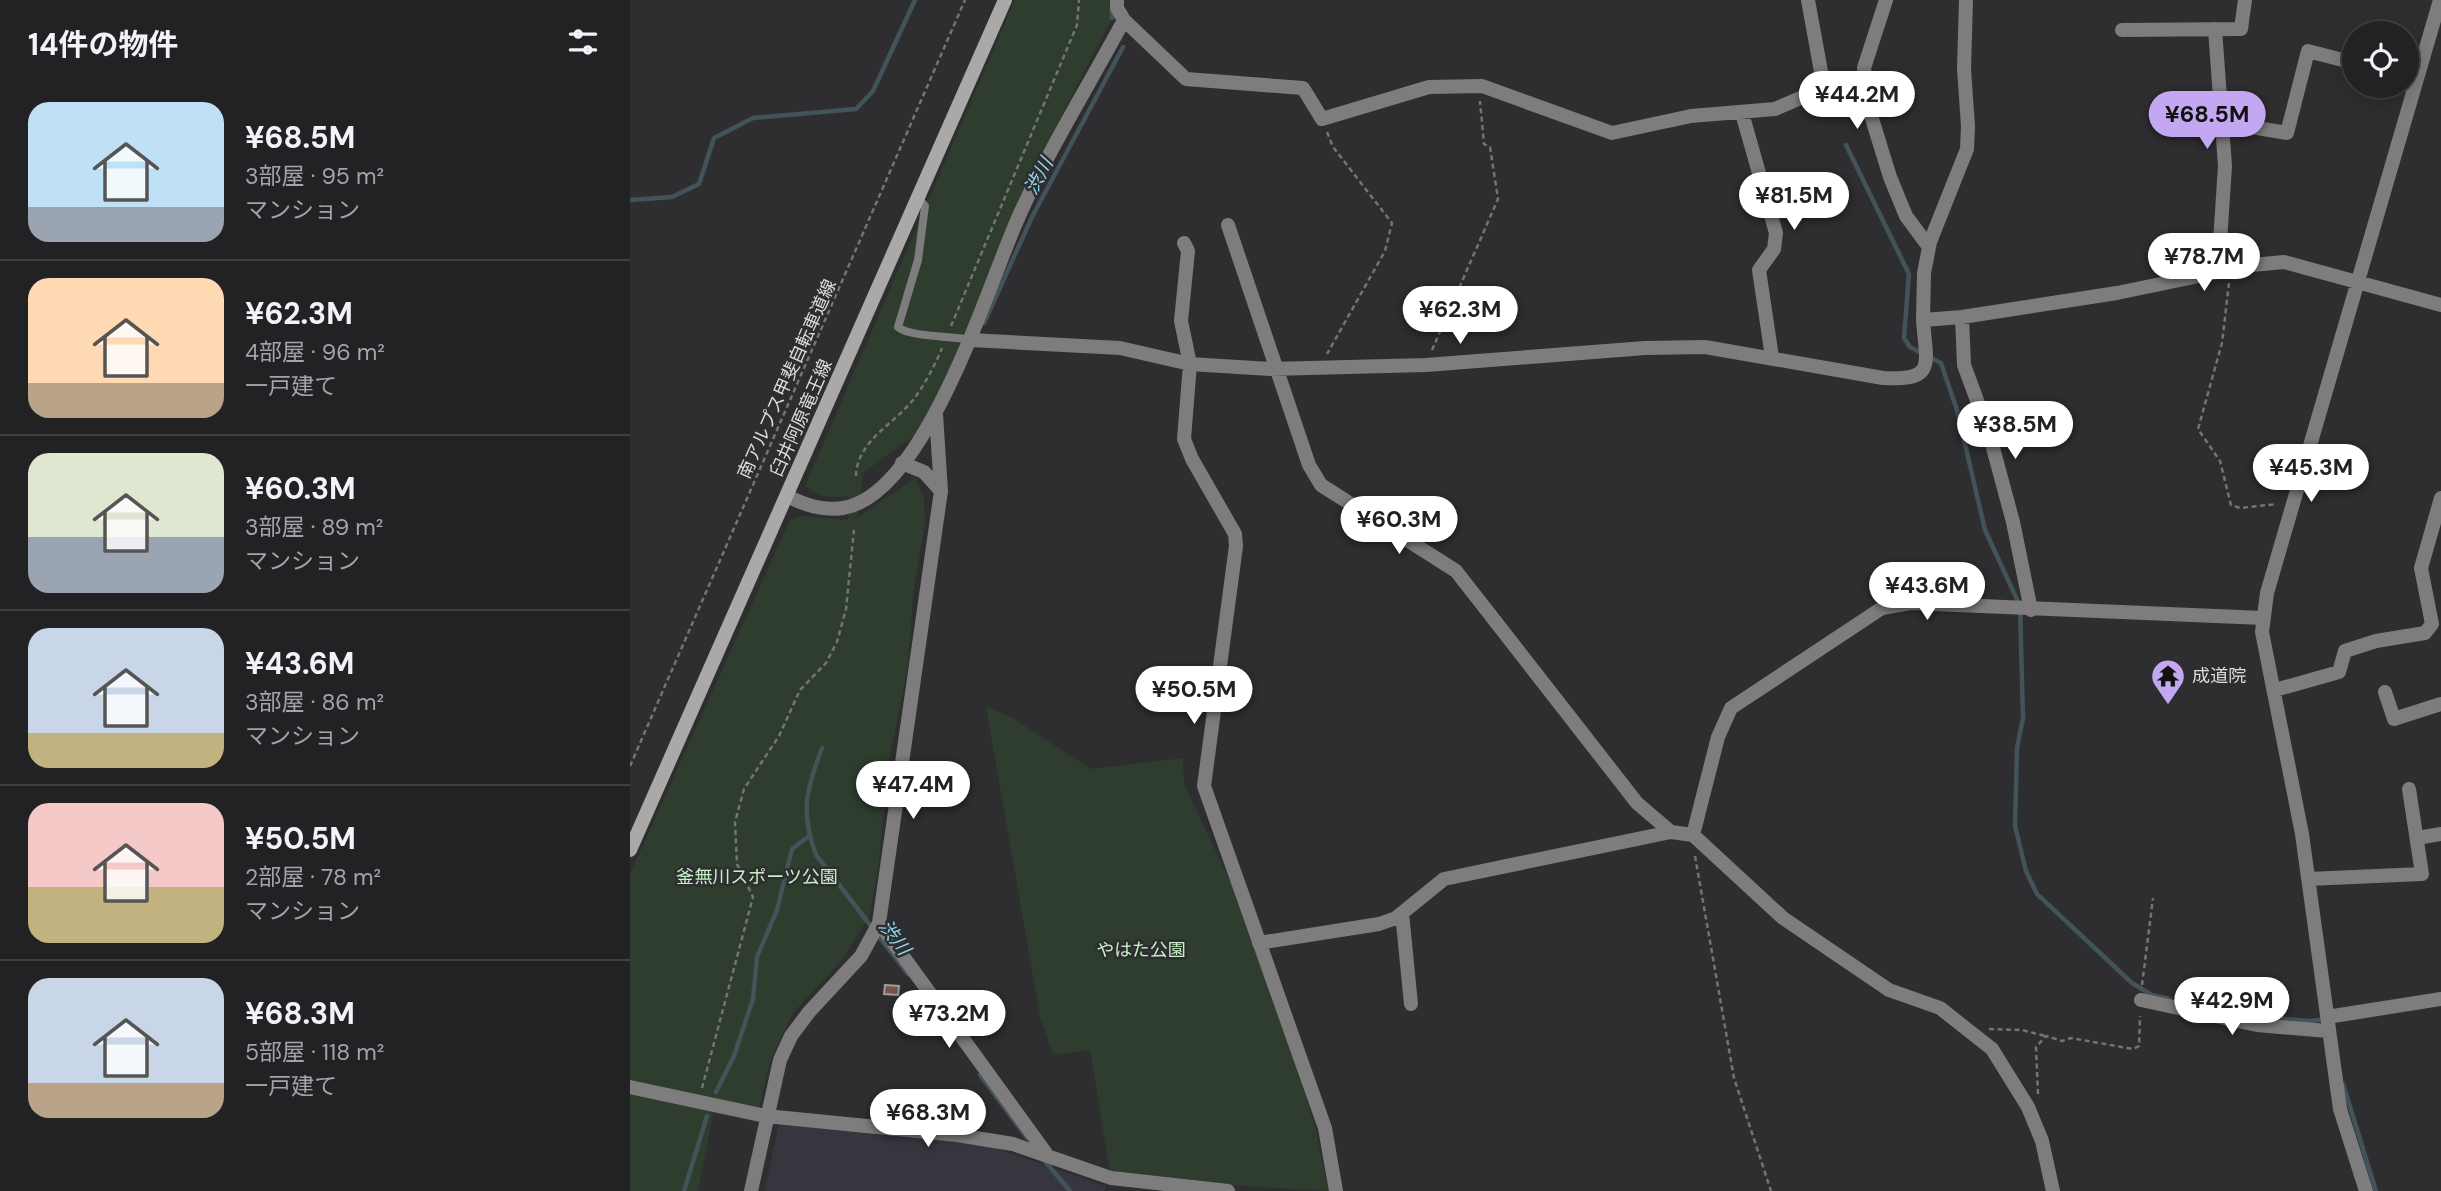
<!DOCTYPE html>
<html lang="ja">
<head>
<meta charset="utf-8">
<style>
  :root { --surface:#222225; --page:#2e2f32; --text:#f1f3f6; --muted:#a2a4a7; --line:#3f3f42; --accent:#c4a7f1 }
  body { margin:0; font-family:"DM Sans","Noto Sans JP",sans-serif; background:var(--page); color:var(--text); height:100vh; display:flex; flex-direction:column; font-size:26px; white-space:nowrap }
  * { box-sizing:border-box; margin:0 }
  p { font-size:23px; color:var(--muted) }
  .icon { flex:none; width:38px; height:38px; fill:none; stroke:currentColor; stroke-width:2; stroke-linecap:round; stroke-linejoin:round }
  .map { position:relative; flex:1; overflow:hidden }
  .sheet { display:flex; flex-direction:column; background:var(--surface); width:630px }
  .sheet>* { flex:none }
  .controls { position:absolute; left:1712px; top:21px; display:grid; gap:14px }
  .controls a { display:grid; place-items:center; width:77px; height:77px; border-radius:50%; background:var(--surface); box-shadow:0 4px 18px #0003,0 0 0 2px var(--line); font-size:35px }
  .price { position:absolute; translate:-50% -60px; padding:0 16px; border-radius:24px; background:#fff; color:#222; font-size:23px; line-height:46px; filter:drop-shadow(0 2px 4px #0008) }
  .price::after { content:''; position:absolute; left:50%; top:42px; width:21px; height:16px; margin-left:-10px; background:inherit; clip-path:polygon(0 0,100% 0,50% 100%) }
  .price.on { background:var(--accent); color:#111 }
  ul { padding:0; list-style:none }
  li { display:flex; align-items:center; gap:21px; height:175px; padding:0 28px }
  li+li { border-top:2px solid var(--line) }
  li span { display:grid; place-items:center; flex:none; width:196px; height:140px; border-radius:21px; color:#555 }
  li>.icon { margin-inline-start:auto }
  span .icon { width:84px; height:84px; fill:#fffc; stroke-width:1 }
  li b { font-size:30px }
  h2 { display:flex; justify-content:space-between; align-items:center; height:84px; padding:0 28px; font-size:30px }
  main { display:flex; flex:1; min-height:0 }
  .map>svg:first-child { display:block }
  .built { fill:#37363f }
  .green { fill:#2e3d2e }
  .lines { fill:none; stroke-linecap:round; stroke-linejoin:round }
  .stream { stroke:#425359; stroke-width:4.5 }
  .building { fill:#75524a; stroke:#a19d9c; stroke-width:2 }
  .path { stroke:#747476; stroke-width:2.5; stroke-dasharray:5 3.5; stroke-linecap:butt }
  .service { stroke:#7e7c7c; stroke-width:8 }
  .minor { stroke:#7e7c7c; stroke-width:14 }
  .secondary { stroke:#aba8a8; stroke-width:14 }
  .labels { text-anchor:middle; stroke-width:5; stroke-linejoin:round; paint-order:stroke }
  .street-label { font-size:18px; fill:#dbdbdd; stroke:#2e2e31 }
  .poi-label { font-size:18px; fill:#dbdbdd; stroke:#2e2e31; text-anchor:start }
  .park-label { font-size:18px; fill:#c3f1c2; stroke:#2e2e31 }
  .water-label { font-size:19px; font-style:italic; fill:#8dd7ec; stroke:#2e2e31 }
</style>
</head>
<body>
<main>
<section class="sheet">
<h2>14件の物件<svg class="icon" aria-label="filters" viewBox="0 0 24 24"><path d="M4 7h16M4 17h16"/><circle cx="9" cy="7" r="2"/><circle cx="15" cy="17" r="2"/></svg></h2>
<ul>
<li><span style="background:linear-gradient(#bfe0f5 75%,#9aa5b1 0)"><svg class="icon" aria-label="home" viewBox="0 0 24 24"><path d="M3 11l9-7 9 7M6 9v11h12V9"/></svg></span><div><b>¥68.5M</b><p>3部屋 · 95 m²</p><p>マンション</p></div></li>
<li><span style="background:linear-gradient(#ffd9b3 75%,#b9a48a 0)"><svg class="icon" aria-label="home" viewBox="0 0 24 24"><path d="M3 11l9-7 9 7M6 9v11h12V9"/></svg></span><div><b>¥62.3M</b><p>4部屋 · 96 m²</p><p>一戸建て</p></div></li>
<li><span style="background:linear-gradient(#dfe7d0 60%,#9aa5b1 0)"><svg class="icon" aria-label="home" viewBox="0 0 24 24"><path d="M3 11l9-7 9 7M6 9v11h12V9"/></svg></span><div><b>¥60.3M</b><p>3部屋 · 89 m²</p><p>マンション</p></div></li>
<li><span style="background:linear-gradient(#c9d6e8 75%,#c2b280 0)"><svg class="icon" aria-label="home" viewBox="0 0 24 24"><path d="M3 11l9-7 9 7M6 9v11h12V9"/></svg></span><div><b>¥43.6M</b><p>3部屋 · 86 m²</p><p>マンション</p></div></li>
<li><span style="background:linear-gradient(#f6c9c9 60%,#c2b280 0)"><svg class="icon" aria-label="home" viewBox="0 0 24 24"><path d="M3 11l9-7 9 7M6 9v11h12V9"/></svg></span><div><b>¥50.5M</b><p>2部屋 · 78 m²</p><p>マンション</p></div></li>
<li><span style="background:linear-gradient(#c9d6e8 75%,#b9a48a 0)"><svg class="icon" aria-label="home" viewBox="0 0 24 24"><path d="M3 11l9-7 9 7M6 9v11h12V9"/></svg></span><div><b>¥68.3M</b><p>5部屋 · 118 m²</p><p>一戸建て</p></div></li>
</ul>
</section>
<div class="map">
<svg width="1811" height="1191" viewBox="0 0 1811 1191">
  <rect width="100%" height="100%" fill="#2e2e31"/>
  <path class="built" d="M149,1123L356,1145L475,1186V1191H135Z"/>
  <path class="green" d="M385,0H483L482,18L410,157L293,429L233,473L228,517L285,478L294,498L295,523L283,596L278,666L259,761L248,869L240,915L212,960L163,1013L140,1061L126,1122L83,1113L68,1191H0V874L160,520L171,516L218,520L219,496C201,498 190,498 175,486Z
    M356,707L381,717L461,769L553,758L554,784L629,943L686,1130L698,1191L481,1178L460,1050L423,1055L410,1016Z"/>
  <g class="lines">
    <path class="stream" d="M482,18V8
      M1216,145L1279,274L1274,338L1280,347L1311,363L1327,410L1355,530L1390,606L1393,718L1387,748L1385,826L1396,871L1407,894L1502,983L1522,995L1540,999
      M0,200L42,197L69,184L84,138L123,118L226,109L243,91L285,0
      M354,323L402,217L493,47
      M192,748C176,790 170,812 186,855L278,974
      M1614,1016L1681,1021L1696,1019
      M350,1075L397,1138
      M1713,1084L1746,1191
      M86,1092L104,1056L123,999L127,957L147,910L162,849L179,836
      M413,1159L440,1191
      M54,1191L77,1116"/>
  </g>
  <path class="building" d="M255,985L269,986L268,995L254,994Z"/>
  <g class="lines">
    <path class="path" d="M697,132L703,147L762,223L755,251L697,354
      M1599,283L1592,343L1568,429L1590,461L1601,505L1610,508L1647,504
      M321,326L447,25L449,0
      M802,350L868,199L860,147L854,144L850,101
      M226,476C227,441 263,425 283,400C294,386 305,365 312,348
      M0,766L335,0
      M1065,856L1104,1078L1141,1191
      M1512,985L1523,898
      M1359,1029L1392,1030L1415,1036
      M72,1088L123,897L107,864L105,822L114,789L149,736L170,690L196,663L207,642L216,609L224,530
      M1408,1094L1406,1047L1416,1036L1432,1041L1441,1038L1503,1049L1509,1046L1510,1016"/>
    <path class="service" d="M288,198L295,206L288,260L268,327C279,337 322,336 341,340"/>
    <path class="minor" d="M487,0V8L494,20L556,79L673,88L692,119L799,87L852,86L982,133L1061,116L1145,109L1194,88L1234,78
      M1178,0L1194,88
      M1256,0L1234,68L1239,109L1260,177L1276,216L1299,247
      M1336,0L1334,69L1338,126L1337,149L1300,242L1294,273L1293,320L1332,317L1487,293L1622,265L1654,262L1811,305
      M1585,29L1595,166L1588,272
      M1492,30L1611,29L1615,0
      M1112,113L1146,233L1144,249L1129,270L1142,357
      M1592,122L1657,133L1678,51L1724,63
      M598,225L679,465L691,485L826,571L1007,803L1041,832
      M554,243L558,251L551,321L560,364L554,439L562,459L605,534L606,546L574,786L695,1128L706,1191
      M1332,317L1334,365L1359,433L1383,522L1401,610
      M341,340L490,348L560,364L640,369L796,365L1015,348L1075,347L1253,378C1307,381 1296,364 1293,320
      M272,463L294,472L311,491
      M157,496C175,505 192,511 213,508C296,495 358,284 389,216C419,149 459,85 494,20
      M1645,690L1709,672L1715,651L1746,641L1795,633L1802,624L1791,568L1811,498
      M1755,692L1764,719L1811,704
      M1063,835L1088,737L1101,708L1252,608L1281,603L1633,618
      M1787,838L1811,834
      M1678,879L1792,874L1779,789
      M772,913L781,1004
      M249,923L418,1156
      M629,943L749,924L766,918L814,879L1041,832L1063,835L1153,918L1259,990L1310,1008L1362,1049L1398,1107L1412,1141L1423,1191
      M1511,1000L1627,1025L1698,1031
      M1697,1017L1811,999
      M0,1087L136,1116L327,1135L383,1144L481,1178L598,1191
      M121,1191L150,1060L161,1036L179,1012L231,956L249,923L311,491L306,414
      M1736,1191L1710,1109L1672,834L1632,632L1637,593L1810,0"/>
    <path class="secondary" d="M0,850L375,0"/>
  </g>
  <defs>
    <g id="temple-pin" transform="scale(1.75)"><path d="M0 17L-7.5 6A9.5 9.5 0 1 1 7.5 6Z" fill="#c4a7f1" stroke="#2e2e31"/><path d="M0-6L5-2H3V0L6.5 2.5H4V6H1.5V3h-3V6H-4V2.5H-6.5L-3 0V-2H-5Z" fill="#111"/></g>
  </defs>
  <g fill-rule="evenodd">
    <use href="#temple-pin" x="1538" y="676"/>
  </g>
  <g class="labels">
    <g class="street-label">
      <text transform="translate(157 379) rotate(-66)" y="6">南アルプス甲斐自転車道線</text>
      <text transform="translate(171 418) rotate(-66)" y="6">臼井阿原竜王線</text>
    </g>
    <g class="poi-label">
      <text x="1562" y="682">成道院</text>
    </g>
    <g class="park-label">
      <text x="127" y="883">釜無川スポーツ公園</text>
      <text x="511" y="956">やはた公園</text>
    </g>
    <g class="water-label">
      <text transform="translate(408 176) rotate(-62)" y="7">渋川</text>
      <text transform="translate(265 937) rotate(53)" y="7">渋川</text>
    </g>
  </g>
</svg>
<div class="controls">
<a><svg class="icon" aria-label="locate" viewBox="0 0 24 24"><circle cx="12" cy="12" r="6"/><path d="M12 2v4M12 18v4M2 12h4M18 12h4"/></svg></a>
</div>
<b class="price" style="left:1227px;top:131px">¥44.2M</b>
<b class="price on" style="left:1577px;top:151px">¥68.5M</b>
<b class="price" style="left:1164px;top:232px">¥81.5M</b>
<b class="price" style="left:1574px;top:293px">¥78.7M</b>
<b class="price" style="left:830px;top:346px">¥62.3M</b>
<b class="price" style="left:1385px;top:461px">¥38.5M</b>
<b class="price" style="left:1681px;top:504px">¥45.3M</b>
<b class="price" style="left:769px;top:556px">¥60.3M</b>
<b class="price" style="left:1297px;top:622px">¥43.6M</b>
<b class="price" style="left:564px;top:726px">¥50.5M</b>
<b class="price" style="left:283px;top:821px">¥47.4M</b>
<b class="price" style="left:1602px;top:1037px">¥42.9M</b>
<b class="price" style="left:319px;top:1050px">¥73.2M</b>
<b class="price" style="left:298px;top:1149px">¥68.3M</b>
</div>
</main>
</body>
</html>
